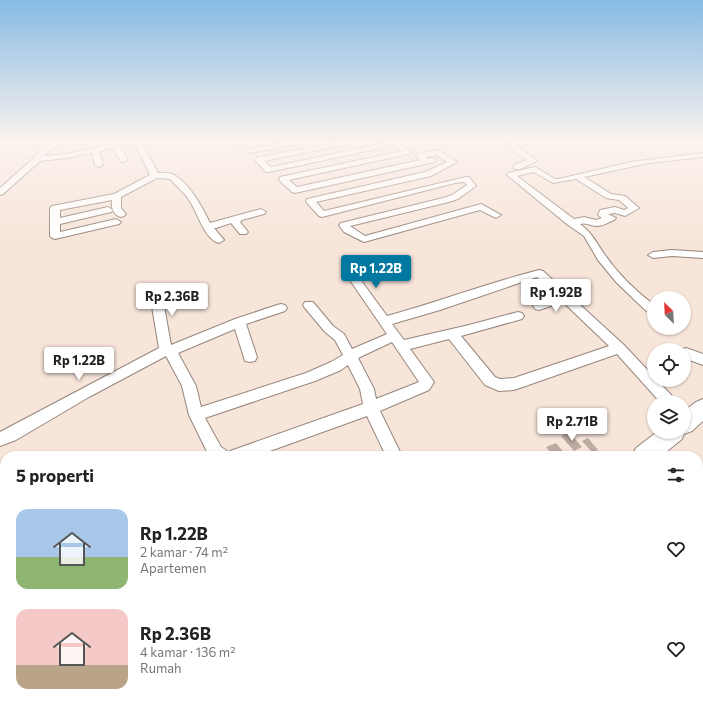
<!DOCTYPE html>
<html lang="id">
<head>
<meta charset="utf-8">
<style>
  :root { --surface:#fff; --page:#f2f2f2; --text:#222; --muted:#767676; --accent:#0078a0 }
  body { margin:0; font-family:Commissioner,sans-serif; background:var(--page); color:var(--text); height:100vh; display:flex; flex-direction:column; font-size:15px; white-space:nowrap }
  * { box-sizing:border-box; margin:0 }
  p { font-size:13px; color:var(--muted) }
  .icon { flex:none; width:22px; height:22px; fill:none; stroke:currentColor; stroke-width:2; stroke-linecap:round; stroke-linejoin:round }
  .map { position:relative; flex:1; overflow:hidden }
  .panel { position:absolute; left:0px; top:451px; width:703px; height:256px; display:flex; flex-direction:column; background:var(--surface); border-radius:16px 16px 0 0; box-shadow:0 1px 3px #0004 }
  .panel>* { flex:none }
  .needle { width:26px; rotate:336deg }
  .controls { position:absolute; left:647px; top:291px; display:grid; gap:8px }
  .controls a { display:grid; place-items:center; width:44px; height:44px; border-radius:50%; background:var(--surface); box-shadow:0 1px 3px #0004; font-size:20px }
  .price { position:absolute; translate:-50% -34px; padding:0 9px; border-radius:4px; background:#fff; color:#222; font-size:13px; line-height:26px; filter:drop-shadow(0 1px 2px #0008) }
  .price::after { content:''; position:absolute; left:50%; top:24px; width:12px; height:9px; margin-left:-6px; background:inherit; clip-path:polygon(0 0,100% 0,50% 100%) }
  .price.current { background:var(--accent); color:#fff }
  ul { padding:0; list-style:none }
  li { display:flex; align-items:center; gap:12px; height:100px; padding:0 16px }
  li span { display:grid; place-items:center; flex:none; width:112px; height:80px; border-radius:12px; color:#555 }
  li>.icon { margin-inline-start:auto }
  span .icon { width:48px; height:48px; fill:#fffc; stroke-width:1 }
  li b { font-size:17px }
  h2 { display:flex; justify-content:space-between; align-items:center; height:48px; padding:0 16px; font-size:17px }
  .map>svg:first-child { display:block }
  .building { fill:#bcaba1 }
  .lines { fill:none; stroke-linecap:round; stroke-linejoin:round }
  .minor-casing { stroke:#95857b; stroke-width:2 }
  .major-casing { stroke:#95857b; stroke-width:2 }
  .highway-casing { stroke:#95857b; stroke-width:2 }
  .minor { fill:#fff; fill-rule:evenodd }
  .major { fill:#fff; fill-rule:evenodd }
  .highway { fill:#fff; fill-rule:evenodd }
</style>
</head>
<body>
<div class="map">
<svg width="703" height="707" viewBox="0 0 703 707">
  <rect width="100%" height="100%" fill="#f7e5da"/>
  <path class="building" d="M569,432L582,447L574,451L561,436Z
    M588,438L598,450L592,452L582,441Z
    M556,443L566,455L553,456L546,447Z
    M297,702H304L306,707H291Z
    M321,702H344L347,707H322Z
    M523,702H528L531,707H518Z
    M533,702H548L550,707H535Z"/>
  <g class="lines">
    <g class="minor-casing">
      <path id="minor" d="M58,141H67L49,151L44,156L66,154L111,144L110,141H116L118,143L127,141H141L158,173C164,173 171,172 176,176C192,187 202,207 210,223L261,209L266,212L264,214L242,220L240,222L248,232L246,234H240L231,223L216,228H214L224,240L219,243C204,239 197,211 189,200C184,192 176,186 170,179L157,178L121,197V208L126,214L124,216L121,217C113,215 111,207 112,200L60,210V218L108,207L113,210L111,212L60,224V232L116,219L121,222L119,224L55,239L52,238L50,236V208L52,206L114,194L150,175L135,143L120,147L128,160L124,162H121L113,148L99,151L103,165L99,167L95,165L92,153L66,158L40,161L3,194L0,195V188L35,157L43,147Z
        M230,141H238L250,149L293,141H307L303,143L249,153Z
        M344,141H358L354,143L264,161L271,167L395,141L412,152L408,154L289,180L297,187L420,160L416,156L417,154L438,150L457,162L431,176L316,202L324,211L466,177H469L476,186L458,199L449,202L350,226L365,236L481,204L501,215L496,218L480,210L364,242L344,232L339,225L341,223L443,198L452,195L467,185L464,182L455,183L322,217L319,216L307,203L306,201L307,199L425,172L447,162L437,155L426,157L428,159L435,158V162L295,193L292,192L280,181L279,179L280,177L402,151L394,145L269,172H266L256,161L257,157H260Z
        M509,144H515L537,161L520,169H514V165L527,160L509,148Z
        M703,153V157L649,163L584,177L611,194L625,196L639,208L625,216L615,213L608,214L616,218L614,220C609,222 603,226 597,226C591,226 586,222 580,224C594,235 595,241 605,255C618,274 636,291 654,305V315L650,314L643,308L616,282L598,260L584,236L568,225L507,175L508,173L535,167L555,179H559L631,162ZM534,172L553,183L576,179L606,198L619,200L628,208L624,210L615,207L600,210L598,215L602,218L596,220L584,217L574,219L517,176Z
        M672,250L703,252V258L672,256L653,258L648,255L653,252Z
        M348,267L352,268L387,316C438,302 488,283 539,270L543,271L624,345L654,377V380H657L674,398L676,402H660L617,354L514,390L499,391L485,385L449,339L410,349L434,382L429,390L380,411L402,456H386L367,416L256,456H209L189,415L182,386L166,356L89,397L16,440L0,446V432L159,348L150,295L152,292H160L162,295L171,345L235,319L277,305L281,304L285,305L287,308L285,311L246,324L257,357L255,361L250,362L245,361L235,329L178,353L196,386L201,407L306,373L331,362L343,355L335,340L325,332L305,308L303,305L305,302H313L333,326L344,334L352,349L387,334L343,270L344,268ZM537,277L556,296L535,303L533,306L535,309L539,310L563,302L609,346L514,378L500,379L495,377L461,336L522,319L524,316L522,313L518,312L469,325L404,340L392,324L440,310ZM392,342L419,382L376,399L374,389L358,358ZM348,365L360,389L363,404L236,449L230,451L228,455L227,451L221,447L205,418L315,381L341,370Z
        M686,348L703,354V365L684,358V350H681Z
        M0,468H5V484H0Z
        M703,569V589L698,590V570Z
        M5,611V631L0,632V612Z
        M5,692V702H20L18,707H0V694Z
        M25,702H47L46,707H24Z
        M268,702H297L295,707H266Z
        M303,702H327L329,707H305Z
        M465,702H491L489,707H463Z"/>
    </g>
    <g class="major-casing">
      <path id="major" d="M438,702H467L469,707H440Z"/>
    </g>
    <g class="highway-casing">
      <path id="highway" d="M703,399V421L692,431L684,434L682,439L661,456H632L636,448L657,432H684V411L696,402Z
        M383,702H416L414,707H380Z"/>
    </g>
    <use href="#minor" class="minor"/>
    <use href="#major" class="major"/>
    <use href="#highway" class="highway"/>
  </g>
  <linearGradient id="sky" x2="0" y2="1"><stop stop-color="#87bbe4"/><stop offset="0.59" stop-color="#fbf3ee"/><stop offset="1" stop-color="#fbf3ee" stop-opacity="0"/></linearGradient>
  <rect width="703" height="240" fill="url(#sky)"/>
</svg>
<div class="controls">
<a><svg class="needle" viewBox="-14 -14 28 28"><path d="M0-13l5 13h-10z" fill="#e53935"/><path d="M0 13l5-13h-10z" fill="#767676"/></svg></a>
<a><svg class="icon" aria-label="locate" viewBox="0 0 24 24"><circle cx="12" cy="12" r="6"/><path d="M12 2v4M12 18v4M2 12h4M18 12h4"/></svg></a>
<a><svg class="icon" aria-label="layers" viewBox="0 0 24 24"><path d="M12 4l9 5-9 5-9-5zM3 14l9 5 9-5"/></svg></a>
</div>
<b class="price current" style="left:376px;top:289px">Rp 1.22B</b>
<b class="price" style="left:556px;top:313px">Rp 1.92B</b>
<b class="price" style="left:172px;top:317px">Rp 2.36B</b>
<b class="price" style="left:79px;top:381px">Rp 1.22B</b>
<b class="price" style="left:572px;top:442px">Rp 2.71B</b>
<section class="panel">
<h2>5 properti<svg class="icon" aria-label="filters" viewBox="0 0 24 24"><path d="M4 7h16M4 17h16"/><circle cx="9" cy="7" r="2"/><circle cx="15" cy="17" r="2"/></svg></h2>
<ul>
<li><span style="background:linear-gradient(#a9c7e8 60%,#8fb573 0)"><svg class="icon" aria-label="home" viewBox="0 0 24 24"><path d="M3 11l9-7 9 7M6 9v11h12V9"/></svg></span><div><b>Rp 1.22B</b><p>2 kamar · 74 m²</p><p>Apartemen</p></div><svg class="icon" aria-label="heart" viewBox="0 0 24 24"><path d="M12 20l-8-8c-3-5 5-10 8-4 3-6 11-1 8 4z"/></svg></li>
<li><span style="background:linear-gradient(#f6c9c9 70%,#b9a48a 0)"><svg class="icon" aria-label="home" viewBox="0 0 24 24"><path d="M3 11l9-7 9 7M6 9v11h12V9"/></svg></span><div><b>Rp 2.36B</b><p>4 kamar · 136 m²</p><p>Rumah</p></div><svg class="icon" aria-label="heart" viewBox="0 0 24 24"><path d="M12 20l-8-8c-3-5 5-10 8-4 3-6 11-1 8 4z"/></svg></li>
</ul>
</section>
</div>
</body>
</html>
